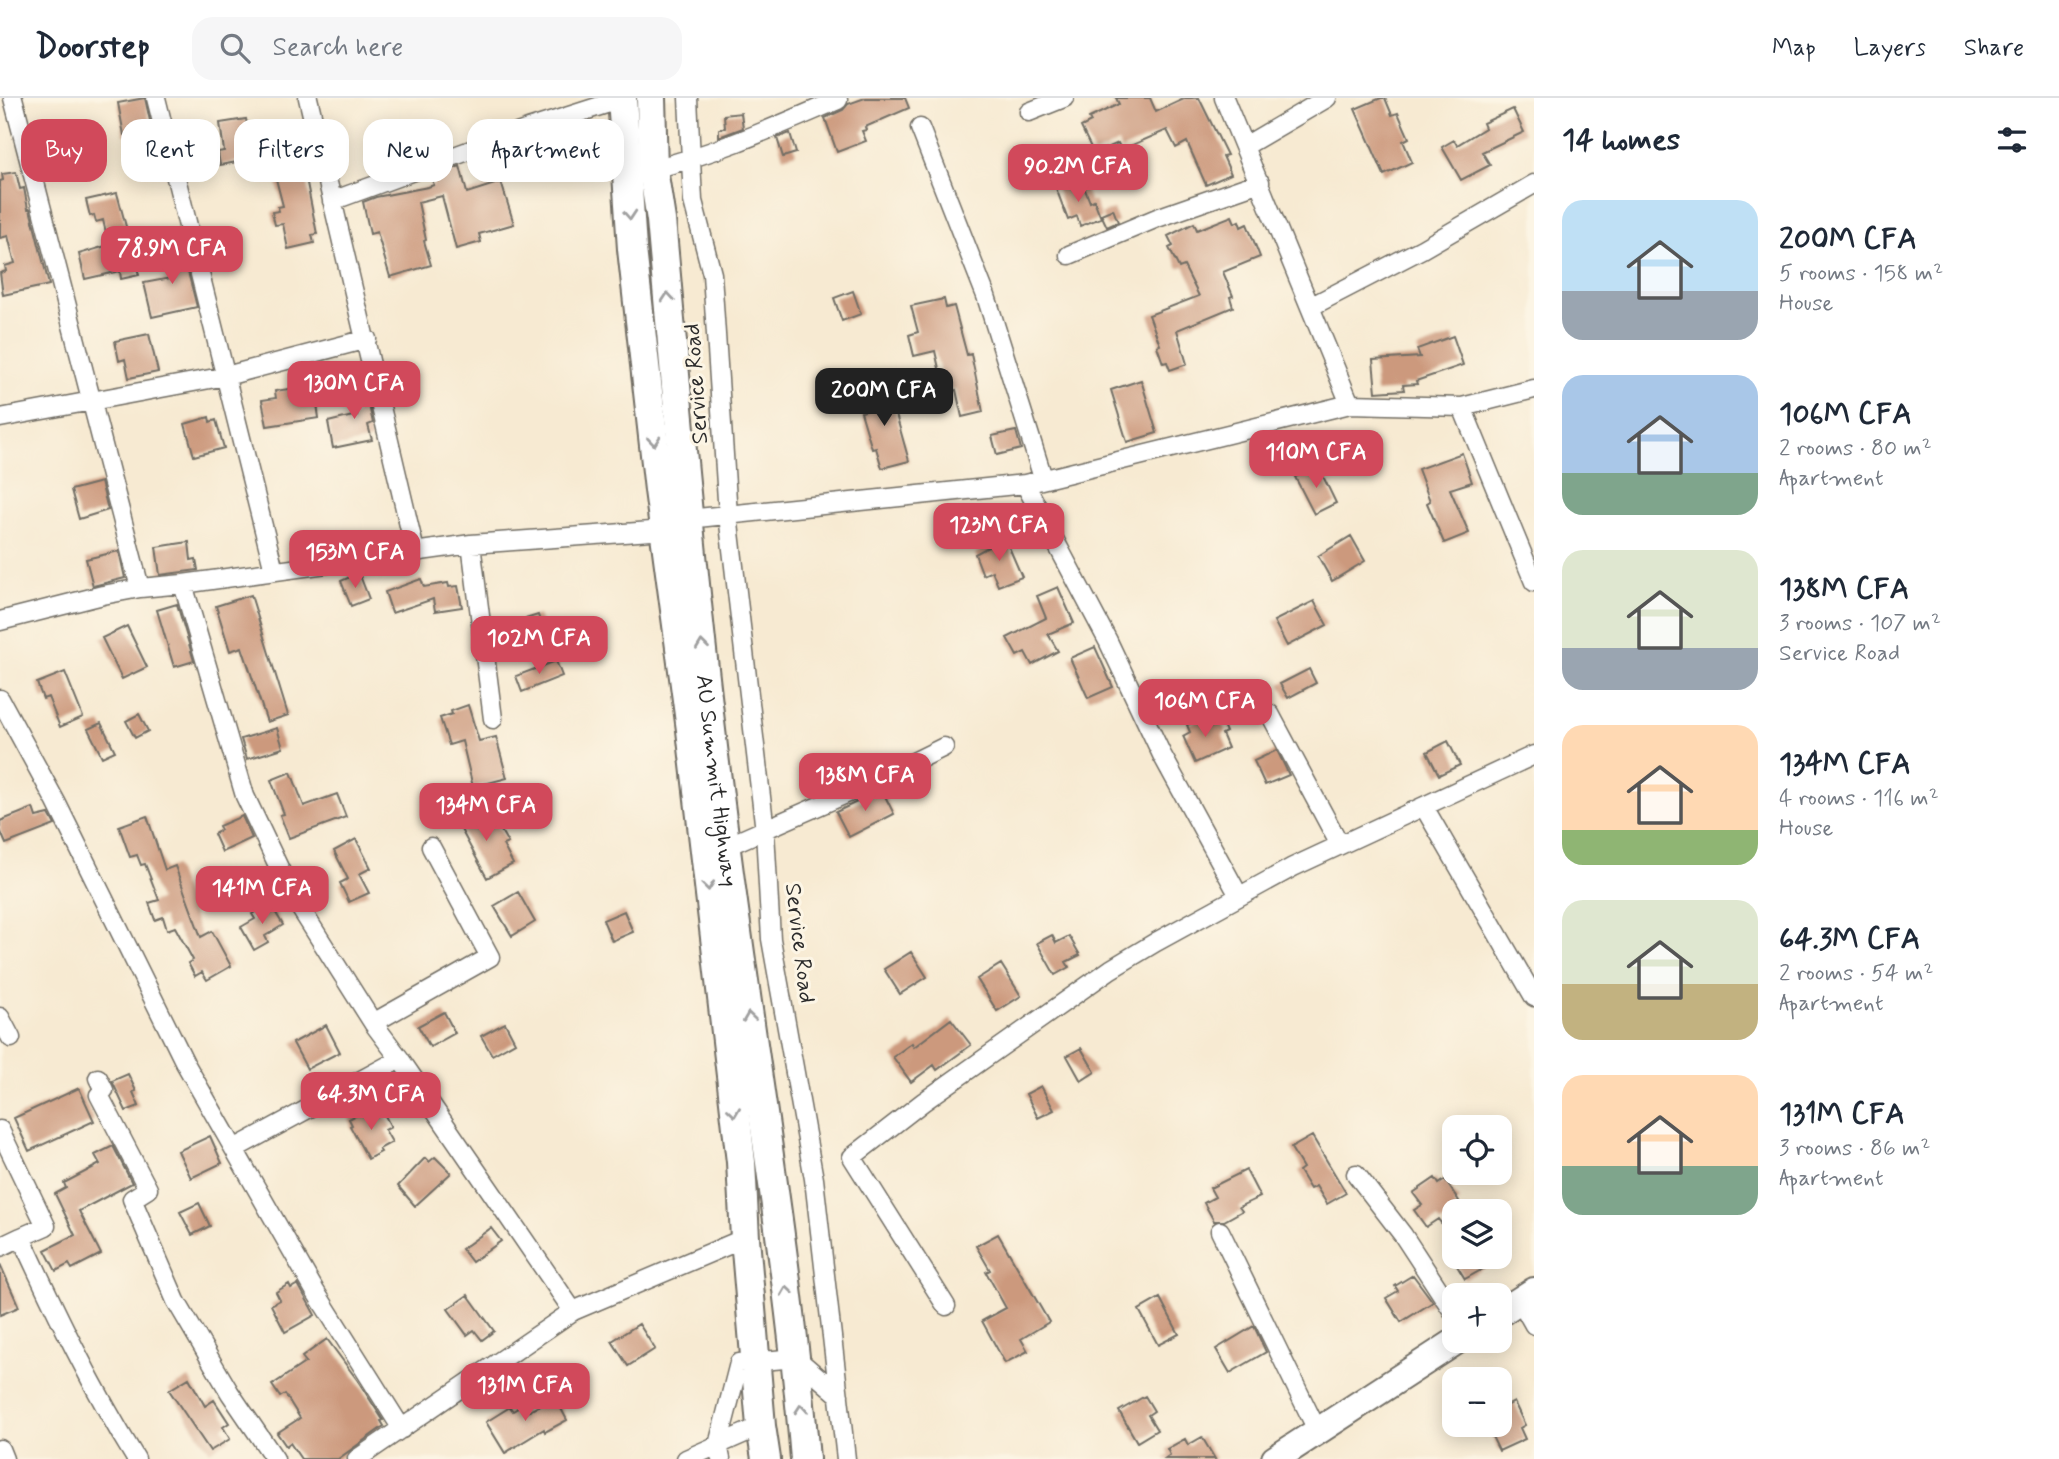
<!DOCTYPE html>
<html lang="en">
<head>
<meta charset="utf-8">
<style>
  :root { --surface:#fff; --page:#f6f6f7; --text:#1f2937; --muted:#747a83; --line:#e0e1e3; --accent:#d1495b }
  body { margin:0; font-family:Mynerve,sans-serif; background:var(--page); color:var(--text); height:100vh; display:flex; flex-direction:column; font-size:26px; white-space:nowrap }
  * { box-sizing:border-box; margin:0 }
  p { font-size:23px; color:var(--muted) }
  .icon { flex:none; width:38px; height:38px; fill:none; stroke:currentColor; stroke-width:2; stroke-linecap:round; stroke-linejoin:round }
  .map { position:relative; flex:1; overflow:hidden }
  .details { display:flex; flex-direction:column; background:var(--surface); width:525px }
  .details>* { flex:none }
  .banner { position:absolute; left:21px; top:21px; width:665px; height:63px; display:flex; gap:14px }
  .buttons { position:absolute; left:1442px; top:1017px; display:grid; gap:14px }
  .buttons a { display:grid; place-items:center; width:70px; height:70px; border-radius:14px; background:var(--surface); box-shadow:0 4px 18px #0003; font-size:35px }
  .price { position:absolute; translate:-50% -60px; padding:0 16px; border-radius:14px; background:var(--accent); color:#fff; font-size:23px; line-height:46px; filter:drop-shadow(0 2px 4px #0008) }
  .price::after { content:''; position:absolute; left:50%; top:42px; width:21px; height:16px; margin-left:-10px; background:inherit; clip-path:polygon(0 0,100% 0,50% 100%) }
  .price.active { background:#222; color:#fff }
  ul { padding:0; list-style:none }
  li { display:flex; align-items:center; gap:21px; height:175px; padding:0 28px }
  li span { display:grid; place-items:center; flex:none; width:196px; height:140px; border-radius:21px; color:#555 }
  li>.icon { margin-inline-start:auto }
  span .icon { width:84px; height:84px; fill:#fffc; stroke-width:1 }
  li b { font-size:30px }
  h2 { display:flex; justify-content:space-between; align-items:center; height:84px; padding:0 28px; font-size:30px }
  .pill { padding:0 24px; border-radius:21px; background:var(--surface); box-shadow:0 4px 18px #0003; font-size:24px; line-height:63px }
  .pill.active { background:var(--accent); color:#fff }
  header { display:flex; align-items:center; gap:42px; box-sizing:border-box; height:98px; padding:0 35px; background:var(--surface); border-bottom:2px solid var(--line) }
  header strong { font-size:33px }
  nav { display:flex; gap:38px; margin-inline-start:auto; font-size:24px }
  .search { width:490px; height:63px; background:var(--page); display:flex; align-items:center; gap:18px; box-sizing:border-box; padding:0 24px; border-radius:21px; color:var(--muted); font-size:26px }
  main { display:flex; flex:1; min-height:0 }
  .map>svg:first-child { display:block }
  .building { fill:#cc997d }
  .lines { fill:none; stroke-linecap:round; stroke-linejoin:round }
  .street-casing { stroke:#726e65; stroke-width:21 }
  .secondary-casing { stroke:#726e65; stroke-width:30 }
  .primary-casing { stroke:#726e65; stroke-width:32 }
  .street { stroke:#fff; stroke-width:18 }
  .secondary { stroke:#fff; stroke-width:26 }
  .primary { stroke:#fff; stroke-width:28 }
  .oneway { stroke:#a0a0a0 }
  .labels { text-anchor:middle; stroke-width:6; stroke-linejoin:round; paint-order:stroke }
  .street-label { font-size:23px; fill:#2b2b2b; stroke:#fcf5e5 }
</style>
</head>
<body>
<header>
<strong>Doorstep</strong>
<div class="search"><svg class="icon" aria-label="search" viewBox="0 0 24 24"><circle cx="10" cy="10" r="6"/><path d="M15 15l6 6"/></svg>Search here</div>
<nav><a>Map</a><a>Layers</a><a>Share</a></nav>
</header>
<main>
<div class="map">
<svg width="1534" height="1361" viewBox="0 0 1534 1361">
  <rect width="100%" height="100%" fill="#fcf5e5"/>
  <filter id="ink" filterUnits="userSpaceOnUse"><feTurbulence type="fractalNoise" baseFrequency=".0143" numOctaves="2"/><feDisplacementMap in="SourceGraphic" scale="14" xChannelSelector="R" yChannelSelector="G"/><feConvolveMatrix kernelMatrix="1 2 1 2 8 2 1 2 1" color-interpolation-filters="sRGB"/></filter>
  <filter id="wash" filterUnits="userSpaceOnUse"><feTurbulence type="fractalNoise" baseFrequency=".00686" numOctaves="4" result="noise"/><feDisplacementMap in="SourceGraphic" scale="28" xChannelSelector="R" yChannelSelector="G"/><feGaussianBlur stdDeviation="1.57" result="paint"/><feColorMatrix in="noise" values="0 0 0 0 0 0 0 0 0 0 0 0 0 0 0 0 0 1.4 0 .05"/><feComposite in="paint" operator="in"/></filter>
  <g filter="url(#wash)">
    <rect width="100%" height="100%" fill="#f7ead2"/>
    <g id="blocks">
      <path class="building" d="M145,0L152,32L124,37L118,5Z
        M865,0H905L909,10L865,29L866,32L862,33L866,43L837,54L825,20L843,12L848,6Z
        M1116,0H1150L1156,14L1186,0H1199L1227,57L1223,58L1231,76L1206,87L1187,44L1176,50L1167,32L1121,52L1118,45L1094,56L1081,29L1091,24L1089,20L1119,6Z
        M1381,0H1385L1392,17L1398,15L1409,40L1403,43L1412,64L1384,77L1355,11Z
        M1513,11L1524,34L1482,54L1490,67L1461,82L1442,49L1454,42L1457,47L1485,30L1483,25Z
        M741,15L743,30L719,39V31L725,30L724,17Z
        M246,21L254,61L220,67L218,54L224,53L220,25Z
        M790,35L796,55L783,59L777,40Z
        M297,60L300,76L305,75L317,136L312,137L314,145L288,151L283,126L275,127L272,114L279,113L278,109L283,108L276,81H273L270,66Z
        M460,68L467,95L501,84L514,126L479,136L481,144L456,151L442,98L418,104L426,142L424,143L431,167L390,179L377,134L370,136L363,104L376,99L428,89L434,87L431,79Z
        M16,74L20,91L24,90L28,111H30L49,187L3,197L0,175L6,173L5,168L15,165L8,138L0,140V83L3,82L2,76Z
        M1076,82L1079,91L1084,89L1090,104L1094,102L1101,120L1080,128L1077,118L1068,122L1056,90Z
        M117,95L139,177L121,181L120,173L85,181L79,156L109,147L103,122L96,124L94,117L90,118L86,102Z
        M1113,111L1118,124L1107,129L1101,116Z
        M1232,118L1235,125L1239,123L1241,129L1247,126L1260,159L1223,174L1233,198L1230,199L1233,209L1177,232L1187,266L1170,272L1167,264L1163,265L1157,248L1160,247L1149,217L1199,198L1184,168L1179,170L1169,150L1173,148L1168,138L1194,125L1197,132Z
        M180,143L197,209L152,219L144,185L171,180L164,146Z
        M853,193L861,216L842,223L834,200Z
        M944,201L946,210L954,208L967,257L971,256L983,314L962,319L956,292L951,293L949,286L943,288L935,253L914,258L909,237L918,234L911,208Z
        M149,236L158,274L129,280L125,261L119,263L115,243Z
        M1453,238L1463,267L1416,283L1417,286L1403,287L1404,292L1376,294L1373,262L1420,259L1417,251Z
        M331,270L334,288L315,292L319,320L267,328L262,302L276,300L275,293L309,288L307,274Z
        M363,281L373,325L368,327L372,342L333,350L328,324L357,317L351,283Z
        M1141,282L1157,335L1127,344L1111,292Z
        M888,288L909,363L882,370L876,350L872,351L861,314L869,312L864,294Z
        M209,319L210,324L216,322L224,350L194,358L185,326Z
        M1016,333L1021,351L997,357L992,338Z
        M1462,355L1472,384L1450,391L1469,435L1444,445L1427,405L1430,403L1418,371Z
        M1318,368L1336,405L1314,416L1295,379Z
        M101,384L108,412L79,421L71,392Z
        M1351,438L1365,463L1332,483L1318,458Z
        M1005,440L1022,479L998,488L992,473L983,477L975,456Z
        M189,444L191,462L196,461L198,472L160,477L156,449Z
        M119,453L125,480L93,488L86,461Z
        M359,475L369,501L351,508L341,483Z
        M421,481L424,489L448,485L449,489L458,488L462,509L435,513L433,501L392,515L385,494Z
        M1058,489L1074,525L1048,536L1058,553L1032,567L1025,554L1017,558L1007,540L1046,520L1037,498Z
        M251,497L288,617L267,624L242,549L230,553L216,508Z
        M1314,503L1327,527L1287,548L1274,523Z
        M177,506L194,563L174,569L157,512Z
        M538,517L544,533L533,536L536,545L521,550L513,525Z
        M127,528L147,569L122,581L102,540Z
        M1095,549L1113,589L1088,600L1070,560Z
        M556,563L562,578L522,594L516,578Z
        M1309,571L1316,585L1288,600L1280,586Z
        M65,574L83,619L60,629L48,599L43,601L37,585Z
        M468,607L479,643L496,639L507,680L473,689L462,643L449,647L440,620L452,616L451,613Z
        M139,616L148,633L135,640L126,623Z
        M1206,618L1208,625L1220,620L1226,634L1222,636L1228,650L1195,665L1183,638L1190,634L1187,627Z
        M101,625L115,653L102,659L88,631Z
        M277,630L283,650L247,661L241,641Z
        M1448,643L1460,667L1439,677L1427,654Z
        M1277,652L1289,677L1265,687L1254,663Z
        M291,674L304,708L337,696L346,719L289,740L280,717L284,716L271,682Z
        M882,692L894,716L849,739L836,714Z
        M33,710L36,719L49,716L55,727L6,746L0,732V723Z
        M483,712L491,727L496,724L508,745L503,747L513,766L487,780L458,726Z
        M147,718L165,772L175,768L201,839L212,833L231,868L207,882L202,874L195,878L188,865L193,862L175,829L167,832L163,819L155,822L149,805L159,802L145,766L141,767L137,757L130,759L119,728Z
        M242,718L252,740L222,754L214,736L221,732L219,728Z
        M356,741L371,770L359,776L369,795L349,804L340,785L348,781L334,753Z
        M518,794L535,824L512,838L494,808Z
        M270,805L283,827L265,838L268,844L254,852L241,829L255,821L252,816Z
        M624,813L633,834L612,843L603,822Z
        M1052,837L1056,845L1069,838L1080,857L1066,864L1069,869L1055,877L1037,845Z
        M911,854L927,879L900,896L884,871Z
        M1001,866L1021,898L997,913L977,881Z
        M444,914L455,935L430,949L418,928Z
        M951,921L971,947L937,972L934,967L911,984L893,959L912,945L914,949Z
        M505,925L515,944L492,957L481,938Z
        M326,927L340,954L307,971L293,945Z
        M1081,950L1095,974L1081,983L1067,958Z
        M128,976L136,993L133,994L139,1008L126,1013L112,983Z
        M1041,988L1054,1012L1038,1020L1026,996Z
        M79,990L94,1023L29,1053L14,1020Z
        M368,1011L372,1017L382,1012L391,1029L385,1032L392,1044L379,1051L381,1054L368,1061L350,1028L352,1027L349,1021Z
        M210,1038L222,1065L191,1080L178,1053Z
        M1312,1038L1346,1095L1327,1106L1316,1088L1310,1091L1299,1073L1303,1070L1291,1050Z
        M113,1048L132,1085L79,1113L101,1156L72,1171L69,1166L56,1173L45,1152L75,1137L55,1096L66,1090L64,1085L100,1066L95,1057Z
        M435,1059L451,1075L415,1108L398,1088L425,1060L429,1064Z
        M1246,1072L1260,1099L1239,1109L1242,1113L1224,1123H1214L1204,1105L1215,1099L1210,1090Z
        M1435,1080L1439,1086L1445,1082L1459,1103L1454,1106L1458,1113H1454V1116L1441,1125L1438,1121L1426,1129L1414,1112L1422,1107L1413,1095Z
        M199,1105L210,1128L192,1137L180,1114Z
        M491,1130L501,1143L472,1164L462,1151Z
        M998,1136L1049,1224L1021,1241L1028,1253L1005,1265L982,1223L1006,1210L986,1174L990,1172L976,1148Z
        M1451,1158H1506L1465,1181Z
        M0,1166L19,1209L0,1217Z
        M1413,1177L1433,1204L1401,1224L1386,1200L1398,1193L1395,1188Z
        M289,1186L291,1190L298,1186L315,1217L285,1234L271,1207L280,1202L276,1194Z
        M468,1197L494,1233L482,1242L474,1232L467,1237L448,1211Z
        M1160,1200L1179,1236L1158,1247L1139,1212Z
        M639,1226L655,1251L628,1268L612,1243Z
        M1254,1228L1266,1254L1230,1275L1216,1251Z
        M327,1241L358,1283L383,1322L381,1323L384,1328L338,1361H301L290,1345L286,1348L277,1335L300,1320L285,1296L280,1299L272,1287L306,1264L302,1259Z
        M189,1280L205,1308L214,1302L229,1325L223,1329L230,1341L210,1353L169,1292Z
        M1145,1298L1154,1313L1148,1317L1157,1332L1137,1344L1119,1313Z
        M555,1299L567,1322L545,1334L544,1331L505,1355L486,1324L510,1309L513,1313L521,1308L526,1315Z
        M1514,1304L1525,1327L1520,1330L1525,1341L1499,1353L1486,1326H1500V1311Z
        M1202,1339L1215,1361H1164L1170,1357L1167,1351L1185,1341L1188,1347Z"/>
    </g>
  </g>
  <g filter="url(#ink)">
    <use href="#blocks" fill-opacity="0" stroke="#726e65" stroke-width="2"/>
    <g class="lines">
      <g class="street-casing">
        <path id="street" d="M13,0L140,490
          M156,0L274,472
          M308,0L415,453
          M688,0L693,103L712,176L728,417L765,733L771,841L814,1081L846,1361
          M1224,0L1350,306
          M1029,14L1064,0
          M920,30L986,198L1043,380
          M1245,48L1327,0
          M653,71C718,55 777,28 838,2
          M332,103L528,31L622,1
          M1069,157L1157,120L1260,84
          M1310,209L1422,151L1534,86
          M1462,309L1534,484
          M0,320L226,278L367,241
          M1025,386L1108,543L1162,657L1239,798
          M688,421L1025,386L1350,306L1462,309L1534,291
          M471,446L493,621
          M183,486L245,698L292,797L373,925L400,961L573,1213
          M0,523L103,497L140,490L183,486L471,446L665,432
          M0,601L56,704L185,965L315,1193L402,1331
          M1270,616L1340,747
          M1424,709L1534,899
          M725,749L871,685L944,649
          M0,919L11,940
          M373,925L490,859L431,749
          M98,980L104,992L99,997L148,1091L132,1101L176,1203L230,1295L275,1361
          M0,1032L46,1128L21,1139C56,1215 92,1290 136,1361
          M234,1051L400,961
          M1356,1076L1403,1137L1454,1215
          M1220,1133L1318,1334
          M0,1149L21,1139
          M1520,1202L1534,1227
          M946,1208L852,1059L923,1004L1111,871L1156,844L1293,769L1534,657
          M0,1351L4,1361
          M357,1361L573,1213L745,1140
          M686,1361L761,1328
          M721,1361L718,1347L739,1265L796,1260L839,1297"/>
      </g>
      <g class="secondary-casing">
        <path id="secondary" d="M1500,1215L1534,1193
          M1275,1361L1458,1242"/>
      </g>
      <g class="primary-casing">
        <g id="primary">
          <path d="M622,0L632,151L659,392L691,632L741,1064L745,1140L761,1328L766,1361"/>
          <path id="s1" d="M651,0L653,71L661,122C680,333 698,543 726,752C752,955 788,1157 805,1361"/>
        </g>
      </g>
      <use href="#street" class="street"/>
      <use href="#secondary" class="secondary"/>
      <use href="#primary" class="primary"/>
    </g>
    <defs><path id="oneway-chevron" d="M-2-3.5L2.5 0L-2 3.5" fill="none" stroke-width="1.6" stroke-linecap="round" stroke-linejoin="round" transform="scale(1.75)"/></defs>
    <g class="oneway">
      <use href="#oneway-chevron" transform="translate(630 117) rotate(86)"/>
      <use href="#oneway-chevron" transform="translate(668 199) rotate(-95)"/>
      <use href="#oneway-chevron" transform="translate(654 343) rotate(84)"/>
      <use href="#oneway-chevron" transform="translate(702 547) rotate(-97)"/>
      <use href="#oneway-chevron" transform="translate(708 788) rotate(83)"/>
      <use href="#oneway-chevron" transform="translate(749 919) rotate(-98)"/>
      <use href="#oneway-chevron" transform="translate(734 1014) rotate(82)"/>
      <use href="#oneway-chevron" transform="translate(787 1193) rotate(-98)"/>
      <use href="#oneway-chevron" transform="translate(801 1311) rotate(-95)"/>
    </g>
  </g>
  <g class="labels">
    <g class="street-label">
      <text transform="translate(695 286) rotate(-94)" y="8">Service Road</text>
      <text dy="8" stroke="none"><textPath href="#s1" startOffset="686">AU Summit Highway</textPath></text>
      <text transform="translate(801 845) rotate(83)" y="8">Service Road</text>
    </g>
  </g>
</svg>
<div class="buttons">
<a><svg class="icon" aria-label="locate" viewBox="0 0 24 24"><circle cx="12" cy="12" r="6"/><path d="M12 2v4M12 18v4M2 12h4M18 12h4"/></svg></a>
<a><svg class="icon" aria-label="layers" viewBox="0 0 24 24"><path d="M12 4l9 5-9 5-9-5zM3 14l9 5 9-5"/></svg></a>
<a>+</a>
<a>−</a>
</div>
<b class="price" style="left:1078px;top:106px">90.2M CFA</b>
<b class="price" style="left:172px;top:188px">78.9M CFA</b>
<b class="price" style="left:354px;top:323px">130M CFA</b>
<b class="price active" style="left:884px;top:330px">200M CFA</b>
<b class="price" style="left:1316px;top:392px">110M CFA</b>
<b class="price" style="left:999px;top:465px">123M CFA</b>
<b class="price" style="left:355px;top:492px">153M CFA</b>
<b class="price" style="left:539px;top:578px">102M CFA</b>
<b class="price" style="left:1205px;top:641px">106M CFA</b>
<b class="price" style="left:865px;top:715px">138M CFA</b>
<b class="price" style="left:486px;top:745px">134M CFA</b>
<b class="price" style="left:262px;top:828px">141M CFA</b>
<b class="price" style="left:371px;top:1034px">64.3M CFA</b>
<b class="price" style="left:525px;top:1325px">131M CFA</b>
<div class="banner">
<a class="pill active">Buy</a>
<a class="pill">Rent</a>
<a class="pill">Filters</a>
<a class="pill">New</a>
<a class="pill">Apartment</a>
</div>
</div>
<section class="details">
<h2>14 homes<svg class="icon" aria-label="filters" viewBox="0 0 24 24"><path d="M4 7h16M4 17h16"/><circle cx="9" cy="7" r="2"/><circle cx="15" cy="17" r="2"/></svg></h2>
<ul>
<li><span style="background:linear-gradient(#bfe0f5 65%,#9aa5b1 0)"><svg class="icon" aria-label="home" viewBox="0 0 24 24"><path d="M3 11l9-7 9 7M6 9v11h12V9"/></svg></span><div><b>200M CFA</b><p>5 rooms · 158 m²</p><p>House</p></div></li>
<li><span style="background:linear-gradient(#a9c7e8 70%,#7fa58c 0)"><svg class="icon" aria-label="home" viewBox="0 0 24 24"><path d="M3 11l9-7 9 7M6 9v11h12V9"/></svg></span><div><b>106M CFA</b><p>2 rooms · 80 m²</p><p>Apartment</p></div></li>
<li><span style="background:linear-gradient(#dfe7d0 70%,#9aa5b1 0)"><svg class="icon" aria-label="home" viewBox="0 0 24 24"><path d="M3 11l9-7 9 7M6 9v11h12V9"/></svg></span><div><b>138M CFA</b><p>3 rooms · 107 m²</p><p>Service Road</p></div></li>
<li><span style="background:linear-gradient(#ffd9b3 75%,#8fb573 0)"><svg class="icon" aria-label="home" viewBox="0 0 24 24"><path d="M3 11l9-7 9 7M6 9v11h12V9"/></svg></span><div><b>134M CFA</b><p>4 rooms · 116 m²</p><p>House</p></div></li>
<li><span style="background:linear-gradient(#dfe7d0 60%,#c2b280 0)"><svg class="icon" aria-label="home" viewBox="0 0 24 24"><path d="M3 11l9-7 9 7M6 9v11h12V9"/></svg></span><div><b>64.3M CFA</b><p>2 rooms · 54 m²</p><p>Apartment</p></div></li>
<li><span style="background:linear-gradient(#ffd9b3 65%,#7fa58c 0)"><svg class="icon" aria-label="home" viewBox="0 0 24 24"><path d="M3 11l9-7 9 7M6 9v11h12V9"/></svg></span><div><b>131M CFA</b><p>3 rooms · 86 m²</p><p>Apartment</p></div></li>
</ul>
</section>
</main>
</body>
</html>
